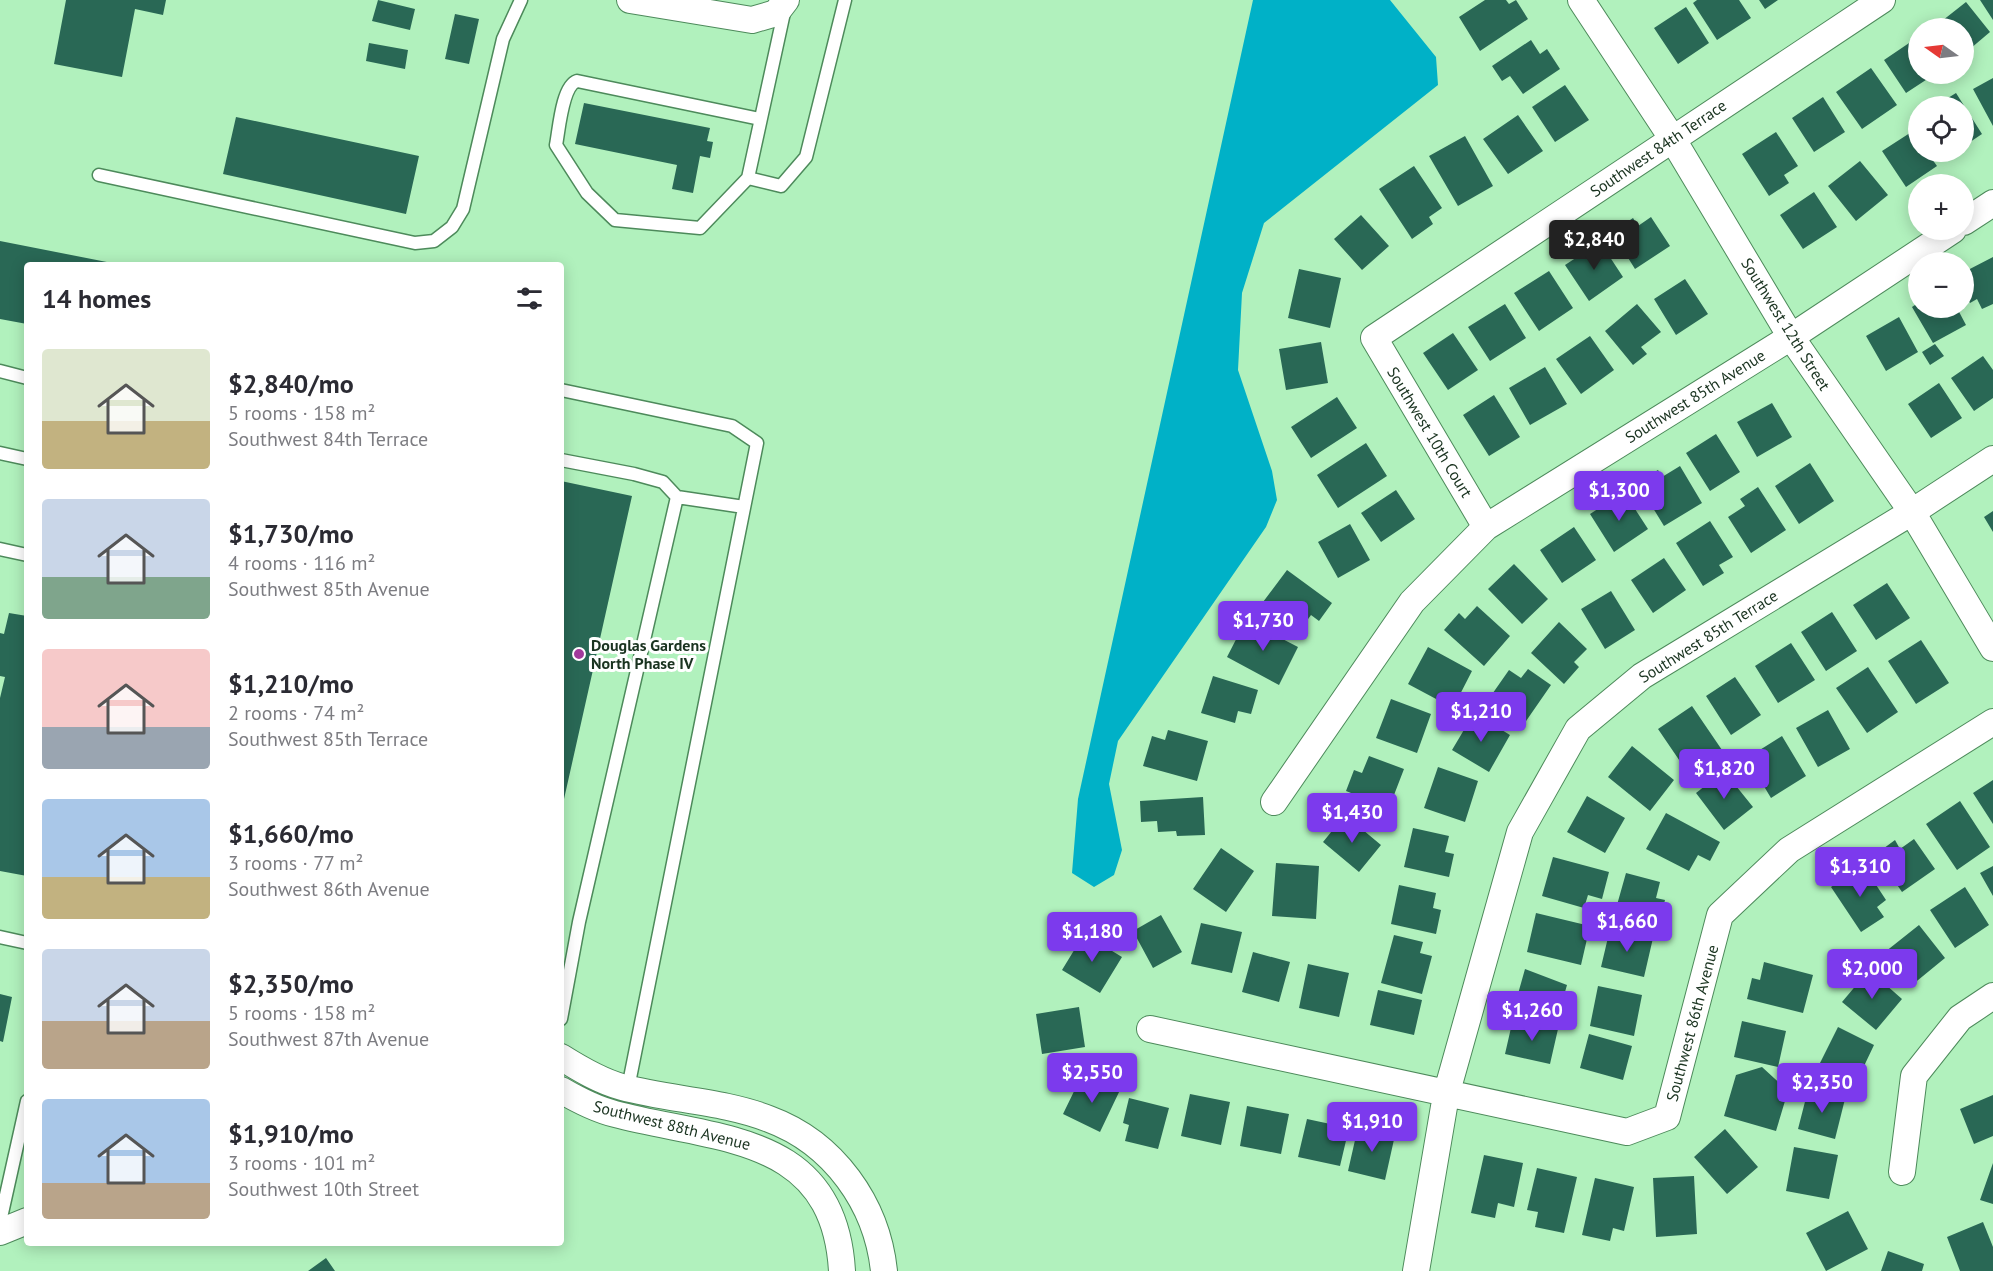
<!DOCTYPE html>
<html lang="en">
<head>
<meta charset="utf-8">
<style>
  :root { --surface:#fff; --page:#f7f7f7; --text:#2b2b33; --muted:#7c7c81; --accent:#7c3aed }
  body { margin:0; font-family:"PT Sans",sans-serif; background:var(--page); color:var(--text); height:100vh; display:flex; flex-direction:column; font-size:22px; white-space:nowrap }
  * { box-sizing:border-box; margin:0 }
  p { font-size:20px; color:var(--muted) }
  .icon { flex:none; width:33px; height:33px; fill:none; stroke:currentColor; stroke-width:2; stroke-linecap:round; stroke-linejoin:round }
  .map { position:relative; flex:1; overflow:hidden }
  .sheet { position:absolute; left:24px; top:262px; width:540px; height:984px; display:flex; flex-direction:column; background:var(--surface); border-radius:6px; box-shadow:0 3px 15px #0003 }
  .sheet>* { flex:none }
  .needle { width:39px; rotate:284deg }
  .fabs { position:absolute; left:1908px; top:18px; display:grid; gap:12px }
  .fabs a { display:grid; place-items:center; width:66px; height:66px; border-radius:50%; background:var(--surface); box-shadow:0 3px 15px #0003; font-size:30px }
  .price { position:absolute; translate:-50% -51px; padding:0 14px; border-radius:6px; background:var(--accent); color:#fff; font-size:20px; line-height:39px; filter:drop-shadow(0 2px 3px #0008) }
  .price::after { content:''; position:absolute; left:50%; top:36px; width:18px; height:14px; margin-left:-9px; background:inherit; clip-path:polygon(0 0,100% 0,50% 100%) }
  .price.current { background:#222; color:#fff }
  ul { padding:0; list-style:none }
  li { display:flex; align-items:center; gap:18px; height:150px; padding:0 18px }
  li span { display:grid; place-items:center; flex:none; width:168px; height:120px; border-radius:6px; color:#555 }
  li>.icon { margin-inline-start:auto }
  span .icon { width:72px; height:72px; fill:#fffc; stroke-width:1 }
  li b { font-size:26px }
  h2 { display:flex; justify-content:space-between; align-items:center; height:72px; padding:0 18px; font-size:26px }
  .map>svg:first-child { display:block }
  .water { fill:#00b1c7 }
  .building { fill:#296855 }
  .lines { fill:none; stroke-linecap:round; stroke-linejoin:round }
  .service-casing { stroke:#4d8a5b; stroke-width:15 }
  .minor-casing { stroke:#4d8a5b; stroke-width:28 }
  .service { stroke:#fff; stroke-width:12 }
  .minor { stroke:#fff; stroke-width:26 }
  .poi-dot { fill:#a23a9c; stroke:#fff; stroke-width:2 }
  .labels { text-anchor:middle; stroke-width:6; stroke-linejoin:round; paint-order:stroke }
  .street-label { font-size:16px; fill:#1a3320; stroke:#fff }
  .poi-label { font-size:16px; font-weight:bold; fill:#1a3320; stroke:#fff; text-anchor:start }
</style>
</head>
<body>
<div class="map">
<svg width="1993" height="1271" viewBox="0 0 1993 1271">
  <rect width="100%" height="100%" fill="#b1f1bd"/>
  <path class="water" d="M1253,0H1390L1436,57L1438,85L1264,223L1242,293L1238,370L1272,471L1277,500L1266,527L1118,741L1109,784L1122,850L1114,875L1094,887L1072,873L1078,799Z"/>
  <path class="building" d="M66,0H166L163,15L135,9L122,77L54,64Z
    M378,0L415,9L410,30L372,21Z
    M1485,0H1506L1509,4L1516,0L1528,19L1480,51L1459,17Z
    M1697,0H1739L1751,18L1717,40L1693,3Z
    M1759,0H1778L1765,9Z
    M1980,0H1993V20Z
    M1966,2L1990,32L1964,54V28H1933Z
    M1686,7L1709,43L1678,64L1654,28Z
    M455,14L479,19L469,64L445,59Z
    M1918,37V74H1935L1906,93L1884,60Z
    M1531,40L1540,54L1547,49L1560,69L1523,94L1510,76L1502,81L1492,66Z
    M369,43L408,50L405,69L366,61Z
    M1871,68L1897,105L1862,129L1836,92Z
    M1993,78V126L1973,89Z
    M1565,85L1589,120L1555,142L1532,107Z
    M1956,93L1982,134L1964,146V106H1935Z
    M1823,97L1845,132L1814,152L1792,118Z
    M584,103L710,128L707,141L713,142L710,158L700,156L693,193L672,189L677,165L575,144Z
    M1518,115L1543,151L1508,174L1483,139Z
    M236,117L419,156L406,214L223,174Z
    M1913,131L1918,139V152H1927L1937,166L1906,187L1882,151Z
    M1776,132L1798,166L1784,175L1789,183L1769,196L1742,154Z
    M1465,136L1493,186L1458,206L1429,156Z
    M1860,161L1888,195L1856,221L1828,186Z
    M1414,166L1442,208L1429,217L1433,224L1412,239L1379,189Z
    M1814,192L1837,227L1803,249L1780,215Z
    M1361,215L1389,246L1362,270L1334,239Z
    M1651,217L1670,246L1635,269L1612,232L1633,218L1638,226Z
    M0,241L117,264V266H27V324L0,319Z
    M1600,242L1623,277L1589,301L1565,265Z
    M1993,257V304L1982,309L1977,299L1970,303L1964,291V272Z
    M1299,269L1341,278L1330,328L1288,318Z
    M1549,271L1573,308L1539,331L1514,293Z
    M1685,279L1708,314L1676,335L1654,299Z
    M1918,303V308H1957L1966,325L1933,343L1912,307Z
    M1505,304L1526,338L1490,361L1468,327Z
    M1637,304L1661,332L1641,347L1647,354L1633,365L1605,331Z
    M1899,317L1918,352L1886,371L1866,336Z
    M1453,333L1478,370L1448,390L1423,353Z
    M1590,336L1614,370L1581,394L1556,359Z
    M1321,342L1328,383L1286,390L1279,349Z
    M1935,344L1944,356L1930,365L1922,352Z
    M1983,356L1993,370V398L1974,411L1951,378Z
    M1545,367L1567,404L1530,425L1509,388Z
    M1939,383L1962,418L1931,438L1908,404Z
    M1494,395L1520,437L1489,456L1463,415Z
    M1337,397L1357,428L1311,458L1291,427Z
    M1772,403L1792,437L1757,457L1737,422Z
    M1716,434L1740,472L1710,491L1686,453Z
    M1366,443L1387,476L1338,508L1317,475Z
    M1810,463L1834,501L1799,524L1775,486Z
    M1680,466L1702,503L1664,526L1637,482L1658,470L1662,477Z
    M561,481L632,496L562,808H561Z
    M1758,487L1786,530L1751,553L1728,517L1745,506L1740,499Z
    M1396,490L1415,519L1381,542L1361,513Z
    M1624,492L1648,529L1614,552L1590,514Z
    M1993,511V532L1984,517Z
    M1710,521L1733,557L1719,565L1724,573L1703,586L1676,543Z
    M1350,524L1370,560L1338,578L1318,542Z
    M1574,527L1596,560L1562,583L1540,550Z
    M1664,558L1686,590L1653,613L1631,580Z
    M1514,564L1548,599L1522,624L1488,589Z
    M1287,570L1332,603L1319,621L1311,615L1300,630L1263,602Z
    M1887,583L1910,618L1876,640L1853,605Z
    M1611,591L1635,630L1605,649L1581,609Z
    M1477,606L1510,636L1484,666L1444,630L1459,613L1465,619Z
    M1832,612L1857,651L1826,671L1801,632Z
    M9,613L27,616V876L0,871V698L5,677L0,676V633L4,634Z
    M1246,620L1298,647L1279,685L1227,657Z
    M1559,622L1587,649L1574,662L1579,667L1564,684L1531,653Z
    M1921,640L1949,683L1916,704L1888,661Z
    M1791,643L1815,680L1778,703L1755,666Z
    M1428,647L1472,671L1453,708L1408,684Z
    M1868,667L1898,712L1867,733L1836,688Z
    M1528,669L1551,685L1524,724L1488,700L1509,670L1521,678Z
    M1213,676L1258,690L1251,714L1238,711L1235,723L1201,713Z
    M1735,677L1761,715L1731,735L1706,696Z
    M1391,699L1431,714L1417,753L1376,738Z
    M1692,706L1722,750L1688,773L1658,729Z
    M1828,710L1850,749L1818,767L1796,728Z
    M1474,713L1510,735L1489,772L1452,750Z
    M1168,730L1208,741L1197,781L1143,766L1152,736L1165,740Z
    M1782,736L1806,776L1771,798L1747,758Z
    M1632,746L1674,780L1650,811L1608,777Z
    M1369,756L1404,769L1389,808L1346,791L1354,770L1362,773Z
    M1438,767L1478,781L1465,822L1424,808Z
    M1724,771L1753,807L1724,830L1696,793Z
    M1993,780V824L1973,793Z
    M1587,796L1625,818L1605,853L1567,832Z
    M1203,797L1205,835L1177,836L1176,831L1158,832L1157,821L1141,822L1140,801Z
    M1960,801L1990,847L1957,870L1926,824Z
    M1666,813L1720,842L1710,861L1698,855L1689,871L1646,849Z
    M1345,815L1381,845L1359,872L1323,842Z
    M1413,828L1449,836L1445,852L1454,854L1449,877L1404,867Z
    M1914,839L1935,869L1902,892L1876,854L1895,840L1900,849Z
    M1221,848L1254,871L1226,912L1193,889Z
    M1553,857L1609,872L1602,899L1588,895L1584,908L1542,896Z
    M1276,863L1319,866L1316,919L1272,916Z
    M1863,865L1886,900L1877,907L1884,917L1861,932L1831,887Z
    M1993,866V896L1980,873Z
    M1626,873L1660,882L1656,898L1665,900L1659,923L1615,912Z
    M1399,885L1436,893L1433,908L1441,910L1436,934L1391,924Z
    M1965,887L1989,925L1955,948L1930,910Z
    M1536,913L1590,926L1581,965L1527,952Z
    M1161,915L1182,952L1153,968L1133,931Z
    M1201,923L1242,932L1232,973L1191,964Z
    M1919,925L1945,958L1912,985L1885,952Z
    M1610,929L1653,938L1644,977L1601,967Z
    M1084,934L1122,957L1100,993L1062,970Z
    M1394,935L1423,942L1420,953L1432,956L1422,994L1381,983Z
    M1253,952L1290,962L1279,1002L1242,992Z
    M1764,962L1813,975L1803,1013L1747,999L1752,978L1760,980Z
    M1308,964L1349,973L1339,1017L1299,1008Z
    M1525,969L1567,985L1557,1020L1514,1008Z
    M1869,970L1902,999L1876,1030L1842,1002Z
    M1598,986L1642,995L1634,1036L1590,1026Z
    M1378,990L1422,1000L1414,1035L1370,1025Z
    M0,994L12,997L3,1042L0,1041Z
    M1079,1007L1085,1047L1042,1054L1036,1014Z
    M1513,1019L1558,1029L1550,1064L1505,1054Z
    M1742,1021L1786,1031L1778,1067L1734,1057Z
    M1838,1027L1874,1045L1855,1085L1818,1067Z
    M1589,1034L1632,1046L1623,1080L1580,1068Z
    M1762,1067L1788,1091L1776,1131L1724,1116L1736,1075Z
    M1080,1079L1097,1088L1101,1081L1120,1090L1100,1132L1063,1114Z
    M1808,1090L1845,1099L1835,1139L1798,1129Z
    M1190,1094L1230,1102L1221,1145L1181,1136Z
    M1993,1095V1136L1974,1144L1960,1109Z
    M1129,1098L1169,1108L1158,1149L1125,1141L1129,1125L1123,1123Z
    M1247,1106L1289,1114L1281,1154L1240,1146Z
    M1307,1119L1349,1128L1340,1166L1298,1157Z
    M1358,1127L1395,1135L1385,1180L1348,1171Z
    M1725,1129L1758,1167L1727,1194L1694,1157Z
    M1794,1147L1838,1155L1829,1199L1786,1191Z
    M1484,1155L1523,1163L1514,1207L1498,1203L1495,1218L1471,1213Z
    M1993,1163V1204L1980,1200Z
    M1537,1168L1577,1177L1564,1233L1535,1227L1538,1212L1527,1210Z
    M1694,1176L1697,1234L1656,1237L1653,1178Z
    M1595,1178L1634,1187L1624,1231L1613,1228L1610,1241L1582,1235Z
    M1848,1211L1868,1249L1826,1271L1806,1233Z
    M1983,1222L1993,1247V1271H1960L1947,1237Z
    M1888,1251L1924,1264L1922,1271H1881Z
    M326,1258L335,1271H308Z"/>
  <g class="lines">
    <g class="service-casing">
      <path id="service" d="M785,8L748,178L781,186L806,157L845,0
        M99,175L415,243L434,241L452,227L463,209L503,39L521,0
        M748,178L700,228L615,220L587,193L556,145C559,130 562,86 577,81L760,119
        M0,371L27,378
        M561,390L732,426L757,443L628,1088
        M0,453L27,459
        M561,460L634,474L663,482L677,497L579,922L561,1019
        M677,497L744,507
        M0,549L27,555
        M0,937L27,943
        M0,1222L27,1101"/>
    </g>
    <g class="minor-casing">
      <path id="minor" d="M630,0L752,20L776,13L786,0
        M1581,0L1672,138L1791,337L1912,512L1993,648
        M1964,222L1993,203
        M1486,527L1374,338L1882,0
        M1274,802L1412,602L1486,527L1791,337L1953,230
        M1150,1029L1627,1132L1667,1117L1720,915L1789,850L1993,722
        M561,1057C580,1069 600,1081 622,1087C670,1100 723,1101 769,1119C834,1143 877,1204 884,1271
        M561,1090C578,1100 595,1109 615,1114C717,1141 834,1133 842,1271
        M1902,1172L1914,1076L1960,1018L1993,996
        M0,1232L27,1221
        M1416,1271L1446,1095L1520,832L1578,729L1642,676L1912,512L1993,459"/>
    </g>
    <use href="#service" class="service"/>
    <use href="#minor" class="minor"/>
  </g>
  <circle class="poi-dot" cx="579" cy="654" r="6"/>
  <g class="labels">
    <g class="street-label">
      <text transform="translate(1658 148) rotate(-34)" y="6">Southwest 84th Terrace</text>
      <text transform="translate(1786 324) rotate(58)" y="6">Southwest 12th Street</text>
      <text transform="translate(1695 396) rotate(-32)" y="6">Southwest 85th Avenue</text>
      <text transform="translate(1430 432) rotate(59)" y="6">Southwest 10th Court</text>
      <text transform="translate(1708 636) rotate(-32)" y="6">Southwest 85th Terrace</text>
      <text transform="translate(1692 1023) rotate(-75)" y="6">Southwest 86th Avenue</text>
      <text transform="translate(672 1125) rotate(14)" y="6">Southwest 88th Avenue</text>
    </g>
    <g class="poi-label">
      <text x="591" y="651">Douglas Gardens<tspan x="591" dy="18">North Phase IV</tspan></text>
    </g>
  </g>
</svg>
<div class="fabs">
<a><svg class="needle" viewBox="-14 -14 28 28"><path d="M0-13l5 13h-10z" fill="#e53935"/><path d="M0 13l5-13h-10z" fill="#7c7c81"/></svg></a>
<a><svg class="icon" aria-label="locate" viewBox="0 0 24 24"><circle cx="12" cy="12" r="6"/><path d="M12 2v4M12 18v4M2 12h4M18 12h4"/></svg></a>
<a>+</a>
<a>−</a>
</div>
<b class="price current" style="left:1594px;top:271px">$2,840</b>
<b class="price" style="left:1619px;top:522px">$1,300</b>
<b class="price" style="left:1263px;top:652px">$1,730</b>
<b class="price" style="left:1481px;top:743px">$1,210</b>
<b class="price" style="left:1724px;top:800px">$1,820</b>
<b class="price" style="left:1352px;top:844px">$1,430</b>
<b class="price" style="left:1860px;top:898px">$1,310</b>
<b class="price" style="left:1627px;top:953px">$1,660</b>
<b class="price" style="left:1092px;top:963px">$1,180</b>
<b class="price" style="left:1872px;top:1000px">$2,000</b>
<b class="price" style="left:1532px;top:1042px">$1,260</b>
<b class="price" style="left:1092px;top:1104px">$2,550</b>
<b class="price" style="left:1822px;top:1114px">$2,350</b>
<b class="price" style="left:1372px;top:1153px">$1,910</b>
<section class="sheet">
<h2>14 homes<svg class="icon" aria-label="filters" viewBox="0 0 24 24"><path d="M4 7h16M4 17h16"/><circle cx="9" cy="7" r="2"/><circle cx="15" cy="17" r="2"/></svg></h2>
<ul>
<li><span style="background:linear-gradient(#dfe7d0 60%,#c2b280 0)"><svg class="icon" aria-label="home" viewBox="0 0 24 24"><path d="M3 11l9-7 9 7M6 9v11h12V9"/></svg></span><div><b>$2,840/mo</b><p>5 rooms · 158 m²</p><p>Southwest 84th Terrace</p></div></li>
<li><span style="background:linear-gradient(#c9d6e8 65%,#7fa58c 0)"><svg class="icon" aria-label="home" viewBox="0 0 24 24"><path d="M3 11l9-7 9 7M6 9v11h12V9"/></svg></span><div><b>$1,730/mo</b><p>4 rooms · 116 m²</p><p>Southwest 85th Avenue</p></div></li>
<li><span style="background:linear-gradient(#f6c9c9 65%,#9aa5b1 0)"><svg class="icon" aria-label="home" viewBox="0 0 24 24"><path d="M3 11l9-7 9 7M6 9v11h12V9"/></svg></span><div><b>$1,210/mo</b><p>2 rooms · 74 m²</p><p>Southwest 85th Terrace</p></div></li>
<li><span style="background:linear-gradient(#a9c7e8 65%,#c2b280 0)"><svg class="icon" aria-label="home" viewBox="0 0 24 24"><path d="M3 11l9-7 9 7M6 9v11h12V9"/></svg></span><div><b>$1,660/mo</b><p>3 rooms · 77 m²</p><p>Southwest 86th Avenue</p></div></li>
<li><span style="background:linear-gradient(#c9d6e8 60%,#b9a48a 0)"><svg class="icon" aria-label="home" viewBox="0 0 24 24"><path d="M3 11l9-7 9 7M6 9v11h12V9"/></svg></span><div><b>$2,350/mo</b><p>5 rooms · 158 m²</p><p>Southwest 87th Avenue</p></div></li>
<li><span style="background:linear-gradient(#a9c7e8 70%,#b9a48a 0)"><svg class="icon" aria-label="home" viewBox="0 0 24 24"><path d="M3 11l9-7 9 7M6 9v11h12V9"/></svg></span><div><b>$1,910/mo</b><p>3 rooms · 101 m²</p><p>Southwest 10th Street</p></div></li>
</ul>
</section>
</div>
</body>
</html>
